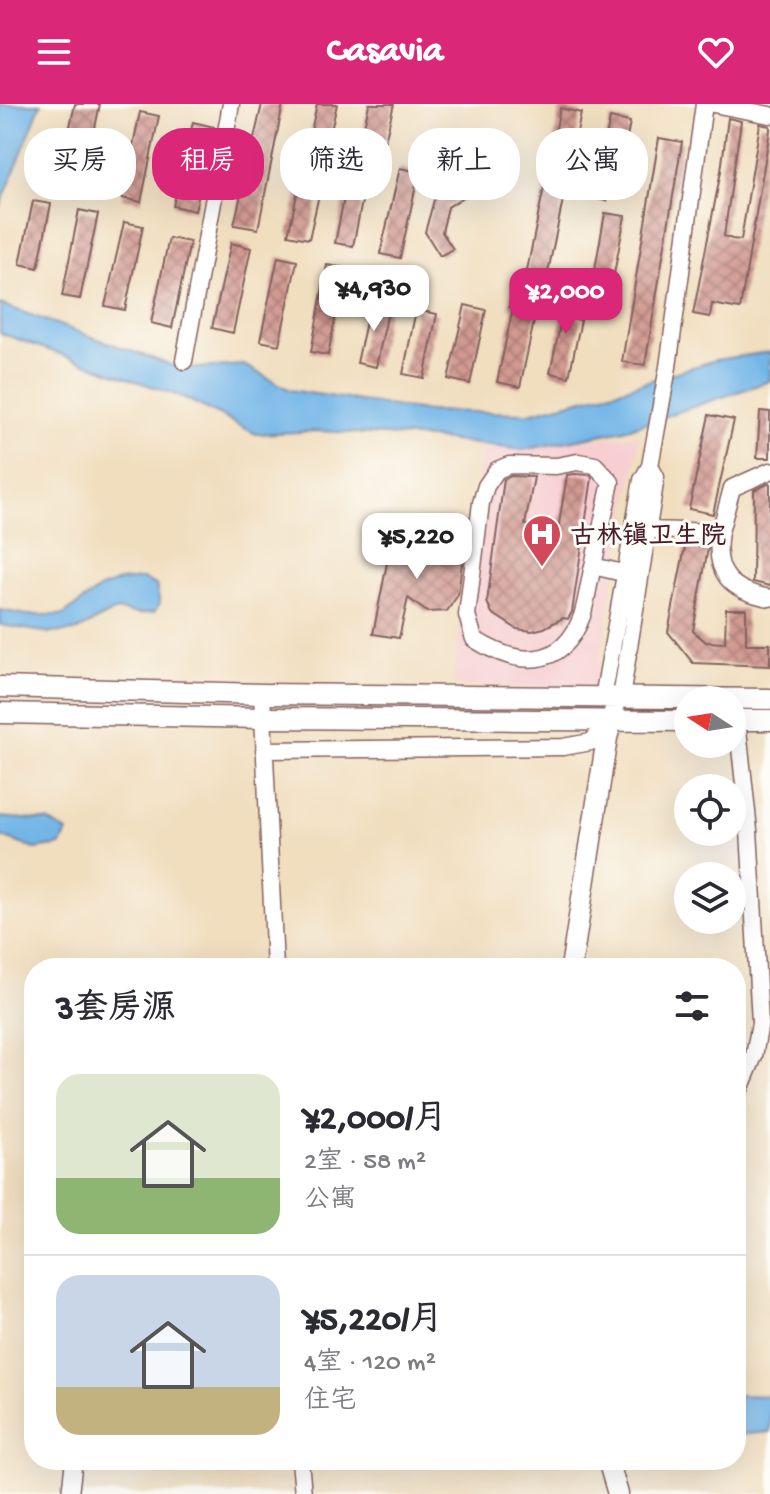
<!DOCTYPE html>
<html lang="zh">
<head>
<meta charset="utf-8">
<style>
  :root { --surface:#fff; --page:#f7f7f7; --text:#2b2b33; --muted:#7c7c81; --line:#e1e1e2; --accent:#db2777 }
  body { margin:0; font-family:"Gochi Hand","LXGW WenKai TC",sans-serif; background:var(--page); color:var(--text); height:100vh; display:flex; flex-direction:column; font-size:30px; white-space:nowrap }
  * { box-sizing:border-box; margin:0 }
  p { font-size:26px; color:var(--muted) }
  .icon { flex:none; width:44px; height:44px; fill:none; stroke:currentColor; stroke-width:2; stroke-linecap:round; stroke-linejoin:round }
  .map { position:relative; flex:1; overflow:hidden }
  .details { position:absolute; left:24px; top:854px; width:722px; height:512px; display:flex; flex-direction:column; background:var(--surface); border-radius:32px; box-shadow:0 8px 32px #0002 }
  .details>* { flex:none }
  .banner { position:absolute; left:24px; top:24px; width:722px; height:72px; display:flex; gap:16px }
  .needle { width:52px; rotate:282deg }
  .buttons { position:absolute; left:674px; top:582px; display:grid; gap:16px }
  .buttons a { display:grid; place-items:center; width:72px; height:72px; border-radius:50%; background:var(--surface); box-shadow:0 8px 32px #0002; font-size:40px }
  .price { position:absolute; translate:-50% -68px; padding:0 18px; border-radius:16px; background:#fff; color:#222; font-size:26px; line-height:52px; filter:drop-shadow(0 2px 4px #0008) }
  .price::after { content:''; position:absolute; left:50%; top:48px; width:24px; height:18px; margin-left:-12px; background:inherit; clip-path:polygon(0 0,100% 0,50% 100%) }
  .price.selected { background:var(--accent); color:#fff }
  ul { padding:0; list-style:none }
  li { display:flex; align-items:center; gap:24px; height:200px; padding:0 32px }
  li+li { border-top:2px solid var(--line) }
  li span { display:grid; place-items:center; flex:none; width:224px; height:160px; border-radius:24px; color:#555 }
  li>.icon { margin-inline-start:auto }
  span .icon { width:96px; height:96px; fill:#fffc; stroke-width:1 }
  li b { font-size:34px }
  h2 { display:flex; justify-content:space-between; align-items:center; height:96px; padding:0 32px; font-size:34px }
  .chip { padding:0 28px; border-radius:32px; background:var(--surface); box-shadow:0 8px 32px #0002; font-size:28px; line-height:72px }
  .chip.selected { background:var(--accent); color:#fff }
  header { display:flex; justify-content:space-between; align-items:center; height:104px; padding:0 32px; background:var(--accent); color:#fff; font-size:36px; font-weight:700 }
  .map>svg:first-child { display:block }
  .built { fill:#f7cfd2 }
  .water { fill:#72b5e7; stroke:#5e6a89; stroke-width:2 }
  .building { fill:url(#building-cross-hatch) }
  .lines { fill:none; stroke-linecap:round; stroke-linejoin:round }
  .minor-casing { stroke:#84625f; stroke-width:19 }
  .major-casing { stroke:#84625f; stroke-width:23 }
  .minor { stroke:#fff; stroke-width:16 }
  .major { stroke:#fff; stroke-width:20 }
  .labels { text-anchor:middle; stroke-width:6; stroke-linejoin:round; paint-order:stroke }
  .poi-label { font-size:26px; font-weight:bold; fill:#4a1f2b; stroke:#fdfcf7; text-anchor:start }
</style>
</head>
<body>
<header><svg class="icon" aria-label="menu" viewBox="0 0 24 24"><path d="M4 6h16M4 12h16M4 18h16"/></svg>Casavia<svg class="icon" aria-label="heart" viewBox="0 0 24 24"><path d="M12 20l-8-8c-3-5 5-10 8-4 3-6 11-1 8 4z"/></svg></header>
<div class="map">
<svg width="770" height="1390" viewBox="0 0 770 1390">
  <defs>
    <pattern id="building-cross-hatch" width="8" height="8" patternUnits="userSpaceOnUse" patternTransform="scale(2)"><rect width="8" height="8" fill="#d19a91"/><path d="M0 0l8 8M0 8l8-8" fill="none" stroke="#ac7d77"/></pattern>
  </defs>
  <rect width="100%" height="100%" fill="#fdfcf7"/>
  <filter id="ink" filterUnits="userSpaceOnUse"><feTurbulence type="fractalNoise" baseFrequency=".0125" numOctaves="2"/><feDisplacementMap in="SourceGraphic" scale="16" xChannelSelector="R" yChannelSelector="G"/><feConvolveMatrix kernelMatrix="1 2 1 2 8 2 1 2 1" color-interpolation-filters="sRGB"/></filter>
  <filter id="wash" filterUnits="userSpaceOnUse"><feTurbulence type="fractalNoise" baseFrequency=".006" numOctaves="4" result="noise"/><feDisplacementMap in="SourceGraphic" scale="32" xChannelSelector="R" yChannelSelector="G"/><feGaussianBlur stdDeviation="1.8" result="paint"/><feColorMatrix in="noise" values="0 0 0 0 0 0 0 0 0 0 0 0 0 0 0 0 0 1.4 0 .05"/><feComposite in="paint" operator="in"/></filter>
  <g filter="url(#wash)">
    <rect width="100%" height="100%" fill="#f1debf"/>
    <path class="built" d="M640,331L595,583L453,582L482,346Z"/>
    <path class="water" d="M0,0H41L0,103Z
      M0,200L182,265L244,261L290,286L424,307L529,309L623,285L715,256L770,248V277L624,326L523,346L430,334L321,327L256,330L185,294L0,229Z
      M143,475L156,481L160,500L154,508L139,510L116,506L76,527L50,529L0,521V506L27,511H63L101,484L119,477Z
      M0,713L48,717L67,728L61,741L35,745L0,732Z
      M736,1291L770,1292V1328L736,1331Z"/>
    <g id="blocks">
      <path class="building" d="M75,0H100L91,43L79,40L69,89L47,84L58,34L67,36Z
        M262,0H283L258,125L234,121Z
        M317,0H337L327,45L308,41Z
        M369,0H394L385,37L362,32Z
        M560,4L581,9L547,173L535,170L527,206L536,208L520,283L497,278L513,204L509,203L514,179L524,181Z
        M140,8L159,12L141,98L122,94Z
        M610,14L630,18L618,77L610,76L606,97L589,93L594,71L598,72Z
        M728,14L741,17L724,132L732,135L741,136L760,20L770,22V26L740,205L712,200L710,213L693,210L721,67Z
        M193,18L214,23L195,107L173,102Z
        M659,34L682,38L645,261L622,258Z
        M352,54L370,58L353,142L335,139Z
        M400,64L419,68L400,154L380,150Z
        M302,68L323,73L309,135L288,131Z
        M457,83L464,93L448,103L442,128L453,145L440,152L425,128L434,96Z
        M33,97L51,100L38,164L20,160Z
        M79,106L98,110L80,195L62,192Z
        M605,109L625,112L611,186L592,182Z
        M124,118L143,122L125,206L105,202Z
        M169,134L190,138L172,224L151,219Z
        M231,139L251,144L233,229L212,224Z
        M278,153L297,157L279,241L260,237Z
        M327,161L345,164L328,251L311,248Z
        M560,190L580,195L576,215L581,216L569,273L550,269L562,212L556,211Z
        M371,195L390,199L376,263L357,259Z
        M465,201L486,206L470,280L448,275Z
        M416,206L437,210L424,274L403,270Z
        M760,307L770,308V354H757Z
        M709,311L734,316L713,410L689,405Z
        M575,370L590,371L592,374L572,508L568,515L563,514L544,524L532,527L517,525L492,509L487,498L504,375L511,372L534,373L525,421L558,426L567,371Z
        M770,379V482L753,478L754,386Z
        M393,429L417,435L416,450L435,434L445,437L453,441L462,459L458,491L447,507L427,508L408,494L399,534L373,530Z
        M686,438L706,441L708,444L693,527L706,538L725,539L726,505H746V540H770V562L693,559L668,528Z"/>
    </g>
  </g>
  <g filter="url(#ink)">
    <use href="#blocks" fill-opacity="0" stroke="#84625f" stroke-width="2"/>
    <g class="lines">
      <g class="minor-casing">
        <path id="minor" d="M713,0L770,11
          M184,257L231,0
          M648,426L720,428L732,384L770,367
          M720,428C713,469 730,487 770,494
          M593,462C589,478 587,496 582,512C562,567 516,562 474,535L467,511L481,399L486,382L497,366L509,361L556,362L578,358L595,361L611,378L593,462L640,473
          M262,590L275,864
          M603,594L642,376L650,362
          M621,594L656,373L650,362L668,263L704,0
          M264,646L563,643L591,638L610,618
          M736,995L754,952L760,919L749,726L737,616
          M300,1356L303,1390
          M70,1390L74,1356"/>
      </g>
      <g class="major-casing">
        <path id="major" d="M0,583L262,590L770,595
          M0,609L263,614L688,617
          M732,616H770
          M571,864L607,634L614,608
          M608,1356L618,1390"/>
      </g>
      <use href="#minor" class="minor"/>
      <use href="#major" class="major"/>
    </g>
  </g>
  <defs>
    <g id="hospital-pin" transform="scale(2)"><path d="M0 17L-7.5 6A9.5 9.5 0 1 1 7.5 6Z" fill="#d1495b" stroke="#fdfcf7"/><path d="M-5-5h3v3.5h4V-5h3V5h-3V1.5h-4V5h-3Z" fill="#fff"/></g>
  </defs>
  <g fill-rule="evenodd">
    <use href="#hospital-pin" x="542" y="430"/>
  </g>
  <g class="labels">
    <g class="poi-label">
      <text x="570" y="439">古林镇卫生院</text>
    </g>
  </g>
</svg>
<div class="buttons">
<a><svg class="needle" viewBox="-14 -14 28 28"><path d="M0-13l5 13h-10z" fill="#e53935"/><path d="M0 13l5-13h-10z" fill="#7c7c81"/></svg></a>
<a><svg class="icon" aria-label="locate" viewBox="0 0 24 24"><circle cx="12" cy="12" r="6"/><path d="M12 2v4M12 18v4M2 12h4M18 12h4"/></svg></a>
<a><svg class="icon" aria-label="layers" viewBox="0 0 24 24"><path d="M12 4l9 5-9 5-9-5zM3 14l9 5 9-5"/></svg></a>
</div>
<b class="price" style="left:374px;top:229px">¥4,930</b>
<b class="price selected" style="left:566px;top:232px">¥2,000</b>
<b class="price" style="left:417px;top:477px">¥5,220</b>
<div class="banner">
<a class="chip">买房</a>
<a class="chip selected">租房</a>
<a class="chip">筛选</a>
<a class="chip">新上</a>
<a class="chip">公寓</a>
</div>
<section class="details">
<h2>3套房源<svg class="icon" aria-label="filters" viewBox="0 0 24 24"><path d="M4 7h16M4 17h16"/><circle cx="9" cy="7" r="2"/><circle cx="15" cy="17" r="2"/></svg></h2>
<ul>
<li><span style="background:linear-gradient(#dfe7d0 65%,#8fb573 0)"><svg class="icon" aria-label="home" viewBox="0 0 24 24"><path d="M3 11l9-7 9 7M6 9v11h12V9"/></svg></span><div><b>¥2,000/月</b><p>2室 · 58 m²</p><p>公寓</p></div></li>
<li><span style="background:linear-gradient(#c9d6e8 70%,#c2b280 0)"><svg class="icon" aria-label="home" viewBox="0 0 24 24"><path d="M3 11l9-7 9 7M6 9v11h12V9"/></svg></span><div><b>¥5,220/月</b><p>4室 · 120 m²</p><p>住宅</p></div></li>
</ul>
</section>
</div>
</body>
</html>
